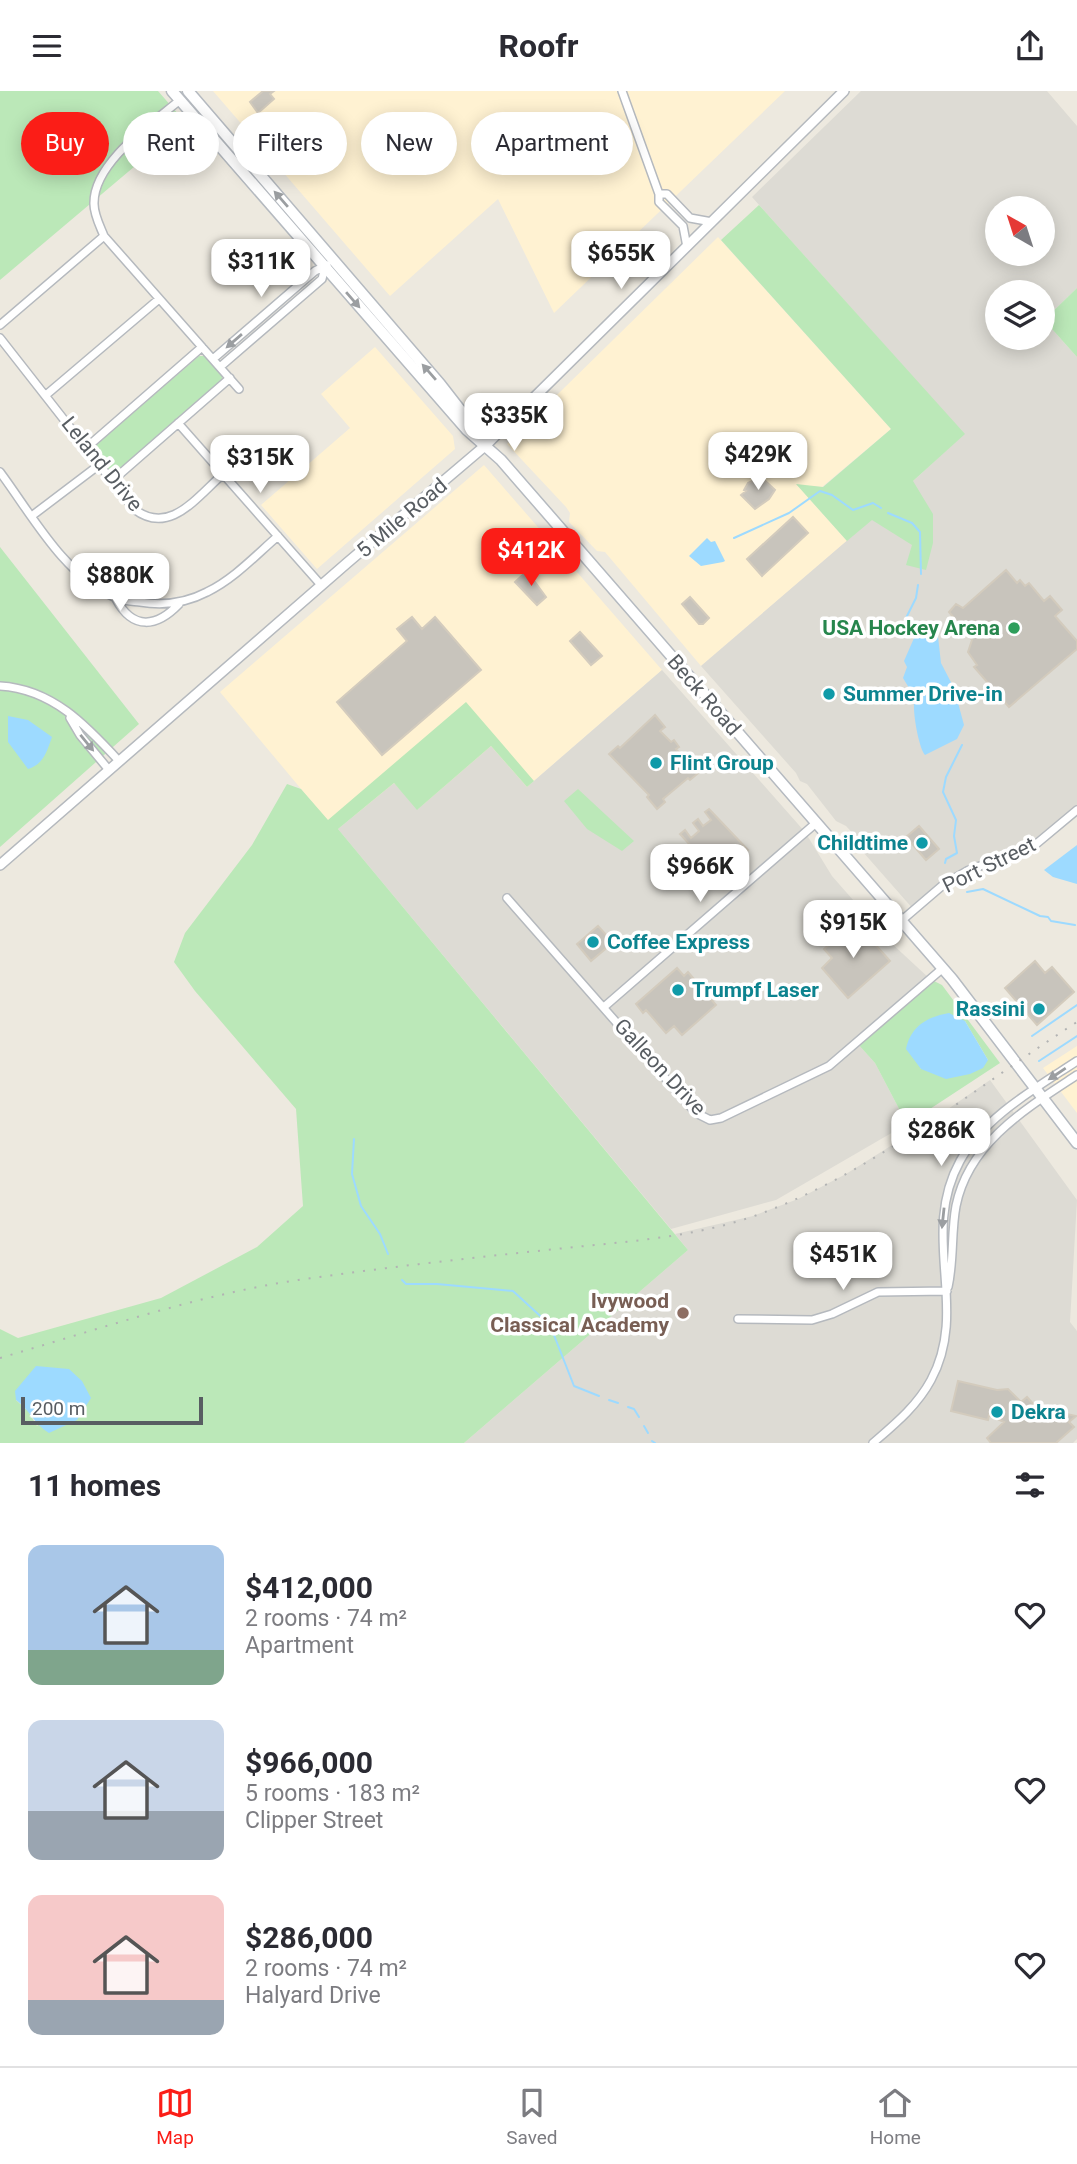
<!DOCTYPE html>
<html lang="en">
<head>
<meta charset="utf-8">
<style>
  :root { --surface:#fff; --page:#f7f7f7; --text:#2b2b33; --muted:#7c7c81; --line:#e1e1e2; --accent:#fb1d17 }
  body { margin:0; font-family:Roboto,sans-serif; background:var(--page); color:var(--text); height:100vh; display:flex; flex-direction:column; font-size:26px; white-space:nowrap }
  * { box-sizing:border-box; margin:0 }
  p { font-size:23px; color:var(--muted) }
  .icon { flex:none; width:38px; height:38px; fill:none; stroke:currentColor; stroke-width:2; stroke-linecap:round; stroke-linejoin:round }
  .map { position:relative; height:1352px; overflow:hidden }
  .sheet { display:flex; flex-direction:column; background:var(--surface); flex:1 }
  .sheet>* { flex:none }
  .top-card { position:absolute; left:21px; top:21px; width:700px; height:63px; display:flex; gap:14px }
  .needle { width:46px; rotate:321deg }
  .controls { position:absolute; left:985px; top:105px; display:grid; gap:14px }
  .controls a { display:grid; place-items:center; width:70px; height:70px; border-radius:50%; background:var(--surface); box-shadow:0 4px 18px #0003; font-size:35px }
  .scale { position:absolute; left:21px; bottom:18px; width:182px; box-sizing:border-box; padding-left:7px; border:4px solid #585d62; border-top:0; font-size:19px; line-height:24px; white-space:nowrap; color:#585d62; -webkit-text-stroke:5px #fff; paint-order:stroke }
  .price { position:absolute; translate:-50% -60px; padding:0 16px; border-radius:14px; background:#fff; color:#222; font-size:23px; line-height:46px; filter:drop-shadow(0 2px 4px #0008) }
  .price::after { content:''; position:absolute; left:50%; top:42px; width:21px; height:16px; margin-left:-10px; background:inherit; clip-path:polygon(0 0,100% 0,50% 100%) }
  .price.on { background:var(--accent); color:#fff }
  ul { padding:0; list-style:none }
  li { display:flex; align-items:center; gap:21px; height:175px; padding:0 28px }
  li span { display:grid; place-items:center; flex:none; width:196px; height:140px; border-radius:14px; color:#555 }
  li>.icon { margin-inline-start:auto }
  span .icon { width:84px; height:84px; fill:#fffc; stroke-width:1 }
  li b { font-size:30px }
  h2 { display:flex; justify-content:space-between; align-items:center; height:84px; padding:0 28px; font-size:30px }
  .tag { padding:0 24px; border-radius:32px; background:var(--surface); box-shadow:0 4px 18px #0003; font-size:24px; line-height:63px }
  .tag.on { background:var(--accent); color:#fff }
  header { display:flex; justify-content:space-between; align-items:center; height:91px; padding:0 28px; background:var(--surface); font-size:32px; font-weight:700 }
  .tab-bar { display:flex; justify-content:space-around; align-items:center; height:98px; border-top:2px solid var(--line); background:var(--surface); font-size:19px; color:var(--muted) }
  .tab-bar a { display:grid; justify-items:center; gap:4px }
  .tab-bar .on { color:var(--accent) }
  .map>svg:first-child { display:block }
  .commercial { fill:#fff2d2 }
  .industrial { fill:#dddbd4; fill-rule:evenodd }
  .green { fill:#bbe8b8; fill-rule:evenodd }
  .water { fill:#9ddaff }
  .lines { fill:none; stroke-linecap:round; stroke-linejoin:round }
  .stream { stroke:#9ddaff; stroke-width:2 }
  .building { fill:#c8c4bc; stroke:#d3cbbd; stroke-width:2 }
  .minor-casing { stroke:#b5b9be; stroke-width:10 }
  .tertiary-casing { stroke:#b5b9be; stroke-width:12 }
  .secondary-casing { stroke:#b5bac0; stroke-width:13 }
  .minor { stroke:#fff; stroke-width:7 }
  .tertiary { stroke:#fff; stroke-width:9 }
  .secondary { stroke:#fff; stroke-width:10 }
  .rail { stroke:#b2b3b3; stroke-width:2; stroke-dasharray:2 9; stroke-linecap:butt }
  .oneway { fill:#9b9ea1 }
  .leisure-dot { fill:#2e9e5b; stroke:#fff; stroke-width:2.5 }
  .culture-dot { fill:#0f9aa8; stroke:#fff; stroke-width:2.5 }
  .education-dot { fill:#8d6e63; stroke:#fff; stroke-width:2.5 }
  .labels { text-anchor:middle; stroke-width:7; stroke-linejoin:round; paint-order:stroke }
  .street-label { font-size:21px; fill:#585d62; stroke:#fff }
  .leisure-label { font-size:21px; font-weight:bold; fill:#27864d; stroke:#fff; text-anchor:end }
  .culture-label { font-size:21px; font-weight:bold; fill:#0d838f; stroke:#fff; text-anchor:start }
  .education-label { font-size:21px; font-weight:bold; fill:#785e54; stroke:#fff; text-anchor:end }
</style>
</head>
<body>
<header><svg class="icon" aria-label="menu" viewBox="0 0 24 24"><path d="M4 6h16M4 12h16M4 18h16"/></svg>Roofr<svg class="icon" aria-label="share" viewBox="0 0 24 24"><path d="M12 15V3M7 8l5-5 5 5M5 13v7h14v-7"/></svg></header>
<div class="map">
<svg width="1077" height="1352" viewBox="0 0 1077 1352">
  <rect width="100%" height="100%" fill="#ede9df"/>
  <path class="commercial" d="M213,0H785L554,222L498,108L390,205Z
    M718,146L891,338L822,396L797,394L847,450L701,575L605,461L597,460L569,431L570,422L566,416L507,353Z
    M375,256L453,345L455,358L317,478L261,414L350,337L321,303Z
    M484,374L662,579L527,696L327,729L220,601Z
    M1077,955V1022L1043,977Z"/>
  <path class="industrial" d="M861,0H1047L1077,35V197L1044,229L1077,266V719L1045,747L967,780L914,819L863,761L860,750L846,735L836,730L807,693L800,690L796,682L701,575L871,429L964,343L752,106ZM998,117H1043V163H998ZM998,201H1043V247H998Z
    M662,579L805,741L832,785L889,850L930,888L857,952L875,972L907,1033L776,1109L671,1138L338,738L394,692L418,718L491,655L527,696Z
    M990,989L1077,1109L1070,1231L1077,1240V1348L1073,1352H464L688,1159L675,1143L753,1125L798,1108L846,1083L932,1029Z"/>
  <path class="green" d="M0,0H158L186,32L0,189Z
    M759,114L965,343L913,390L933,423V452L926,479L906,474L912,454L872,429L847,450L796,393L823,396L891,338L721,149Z
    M1077,197V266L1044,229Z
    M199,265H206L222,284V291L118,381L112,382L94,360L96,354Z
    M0,456L139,633L0,756Z
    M466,611L534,690L527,696L491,655L417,719L394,692L338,738L688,1159L464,1352H0V1238L18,1247L161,1207L257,1156L303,1115L296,1018L195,900L174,871L185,842L252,754L287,693L301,698L328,729ZM82,1290L37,1335L28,1320L16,1309Z
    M578,698L634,750L622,760L587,738L564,710Z
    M930,888L942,894L1000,972L907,1033L875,972L857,952ZM965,930L988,969L921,978L917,969Z"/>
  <path class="water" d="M707,447L711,451L715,450L725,470L723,471L701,475L689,465Z
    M925,533H933L937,537L941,572L954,597L964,634L957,648L925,664C919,658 911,616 915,607L903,587L907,576L904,570L918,538Z
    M8,625L28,629L52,646C47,660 44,673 28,678L8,651Z
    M1077,754V793L1053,786L1044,779Z
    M949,922L965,930L988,969L983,977L970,983L946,988L921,978L906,958C911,935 927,926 949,922Z
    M36,1275L69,1278L82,1290L91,1307L77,1329L49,1342C34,1333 30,1319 16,1309L15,1300Z"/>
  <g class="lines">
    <path class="stream" d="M888,422L912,432L920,441L921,483
      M734,447L789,422L820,400L832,404L853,419L873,412L881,417
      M915,543L906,527L916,507L918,494
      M945,772L946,768L957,762L954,745L956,729L943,701L946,686L962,654
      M967,801L983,798L1040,825L1048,826L1051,830L1075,834
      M1032,945L1077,914
      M1039,970L1077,945
      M354,1048L352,1083L361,1115L380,1143L388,1163
      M402,1189L406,1193H437L513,1200L550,1234L574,1295L599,1305
      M609,1309L618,1312
      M628,1316L634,1318L639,1326
      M644,1335L648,1342
      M652,1350L655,1352"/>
  </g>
  <path class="building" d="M263,0H274L270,3L274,8L258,22L250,11Z
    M761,386L775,399L769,408L755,418L741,404L746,400L744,399L748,392Z
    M793,426L808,442L762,485L747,468Z
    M1006,479L1017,492L1020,489L1025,495L1029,492L1044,510L1050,505L1062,519L1055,525L1077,550V558L1009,616L974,576L977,574L968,561L972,549L949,521L956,513L963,517Z
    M527,480L546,506L537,514L515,491Z
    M690,506L709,527L703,533H699L682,513Z
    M412,526L422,538L435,526L481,579L382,664L337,611L407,550L397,538Z
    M580,541L602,565L591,574L570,550Z
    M655,624L665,636L660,640L671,651L674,649L679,656L676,658L687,671L691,667L702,679L690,689L688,687L663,708L665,711L657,718L647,706L649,704L609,663L618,655L620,657Z
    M709,718L748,759L743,763L746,766L740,772L735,766L717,782L714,779L707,784L699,774L704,769L680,743L685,739L691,747L699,740L693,732L698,728L703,735L711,729L705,721Z
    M919,735L939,758L926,769L906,746Z
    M855,831L890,870L848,907L822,877L832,867L824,858Z
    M598,835L609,847L606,849L610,854L591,870L577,853Z
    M1035,870L1045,882L1052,876L1074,901L1037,934L1005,897Z
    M677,877L684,885L688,881L716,914L682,944L674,935L666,942L646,919L643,922L636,913Z
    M958,1290L997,1299L1008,1298L1021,1311L1027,1306L1043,1324L1049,1319L1076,1325L1069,1331L1074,1336L1056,1352H991L987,1347L1004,1331L989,1324L988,1329L951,1320Z"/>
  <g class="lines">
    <g class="minor-casing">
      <path id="minor" d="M622,0L659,103
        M180,9C151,33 93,72 94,113C94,124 100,135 104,145L239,298
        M687,156L683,135L659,111V103H667L690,127L712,131
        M0,234L104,145
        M0,247L134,418C169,445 196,407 222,384
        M213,268L315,180L327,174
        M220,276L322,188L325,176
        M46,304L159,208
        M178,332L321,494
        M86,357L202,256
        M0,381C32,424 63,483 114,506C122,510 132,510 140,511C164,515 186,512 207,501C234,488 256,464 278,445
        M112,390L230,287
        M33,424L99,374
        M116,508C133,540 157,536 179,513
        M0,595C52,598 86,634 119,670
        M70,627L80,644L109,679
        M507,807L696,1022L710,1029L721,1027L829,975L943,877
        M901,830L943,794L967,780L1035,754L1077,719
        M604,916L816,732
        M948,1196C954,1169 951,1142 956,1115C969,1051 1027,1017 1077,984
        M738,1228L812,1229L832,1223L878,1201L947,1200
        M873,1352C895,1333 917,1315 931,1289C970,1217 919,1145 960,1070C984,1026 1036,997 1077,970"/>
    </g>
    <g class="tertiary-casing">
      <path id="tertiary" d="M0,774L347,472L486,354L844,0"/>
    </g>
    <g class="secondary-casing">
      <path id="secondary" d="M172,0L467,339L501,369L952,888L1077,1052
        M188,0L440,293L482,347"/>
    </g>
    <use href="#minor" class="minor"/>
    <use href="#tertiary" class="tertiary"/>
    <use href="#secondary" class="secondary"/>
    <path class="rail" d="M0,1267C103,1237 206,1201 312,1187C390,1176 469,1167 547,1159C617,1151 691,1148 757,1124C875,1081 973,998 1077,931"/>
  </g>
  <defs><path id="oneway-solid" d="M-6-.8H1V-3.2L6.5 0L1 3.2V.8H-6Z" transform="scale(1.75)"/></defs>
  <g class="oneway">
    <use href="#oneway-solid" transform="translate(281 108) rotate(-131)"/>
    <use href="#oneway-solid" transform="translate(353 209) rotate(49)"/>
    <use href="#oneway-solid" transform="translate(234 250) rotate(139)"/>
    <use href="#oneway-solid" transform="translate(429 281) rotate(-131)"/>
    <use href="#oneway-solid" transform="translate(87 652) rotate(51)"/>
    <use href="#oneway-solid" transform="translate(1057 983) rotate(146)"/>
    <use href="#oneway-solid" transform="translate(943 1127) rotate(96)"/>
  </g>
  <circle class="leisure-dot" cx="1014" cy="537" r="7"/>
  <g class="culture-dot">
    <circle cx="829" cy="603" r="7"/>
    <circle cx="656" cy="672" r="7"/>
    <circle cx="922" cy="752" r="7"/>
    <circle cx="593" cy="851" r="7"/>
    <circle cx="678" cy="899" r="7"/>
    <circle cx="1039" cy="918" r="7"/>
    <circle cx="997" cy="1321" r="7"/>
  </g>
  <circle class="education-dot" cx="683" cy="1222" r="7"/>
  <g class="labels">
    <g class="street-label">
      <text transform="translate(102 373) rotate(51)" y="7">Leland Drive</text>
      <text transform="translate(402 427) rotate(-40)" y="7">5 Mile Road</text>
      <text transform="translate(704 604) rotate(49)" y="7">Beck Road</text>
      <text transform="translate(989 774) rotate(-26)" y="7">Port Street</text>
      <text transform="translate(660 976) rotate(47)" y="7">Galleon Drive</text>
    </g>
    <g class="leisure-label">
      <text x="1000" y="544">USA Hockey Arena</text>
    </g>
    <g class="culture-label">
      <text x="843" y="610">Summer Drive-in</text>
      <text x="670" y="679">Flint Group</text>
      <text x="908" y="759" text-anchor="end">Childtime</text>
      <text x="607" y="858">Coffee Express</text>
      <text x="692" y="906">Trumpf Laser</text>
      <text x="1025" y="925" text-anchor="end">Rassini</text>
      <text x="1011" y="1328">Dekra</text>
    </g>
    <g class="education-label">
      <text x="669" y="1217">Ivywood<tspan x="669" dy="24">Classical Academy</tspan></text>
    </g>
  </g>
</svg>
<div class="controls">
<a><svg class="needle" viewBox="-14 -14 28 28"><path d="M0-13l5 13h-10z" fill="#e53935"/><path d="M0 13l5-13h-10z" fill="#7c7c81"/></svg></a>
<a><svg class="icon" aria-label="layers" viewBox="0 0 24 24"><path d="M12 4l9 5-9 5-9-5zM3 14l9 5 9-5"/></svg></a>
</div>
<div class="scale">200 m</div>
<b class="price" style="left:621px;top:200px">$655K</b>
<b class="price" style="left:261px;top:208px">$311K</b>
<b class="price" style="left:514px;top:362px">$335K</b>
<b class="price" style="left:758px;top:401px">$429K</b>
<b class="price" style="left:260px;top:404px">$315K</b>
<b class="price on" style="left:531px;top:497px">$412K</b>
<b class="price" style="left:120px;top:522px">$880K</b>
<b class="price" style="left:700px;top:813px">$966K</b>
<b class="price" style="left:853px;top:869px">$915K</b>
<b class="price" style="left:941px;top:1077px">$286K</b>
<b class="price" style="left:843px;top:1201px">$451K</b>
<div class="top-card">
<a class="tag on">Buy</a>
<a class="tag">Rent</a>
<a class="tag">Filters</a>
<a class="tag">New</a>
<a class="tag">Apartment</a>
</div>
</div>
<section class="sheet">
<h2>11 homes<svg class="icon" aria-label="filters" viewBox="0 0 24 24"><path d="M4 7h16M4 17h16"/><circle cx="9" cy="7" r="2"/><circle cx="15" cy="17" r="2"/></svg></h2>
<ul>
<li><span style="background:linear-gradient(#a9c7e8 75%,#7fa58c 0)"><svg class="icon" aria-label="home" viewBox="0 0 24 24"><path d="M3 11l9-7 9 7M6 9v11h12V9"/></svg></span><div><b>$412,000</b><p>2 rooms · 74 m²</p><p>Apartment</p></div><svg class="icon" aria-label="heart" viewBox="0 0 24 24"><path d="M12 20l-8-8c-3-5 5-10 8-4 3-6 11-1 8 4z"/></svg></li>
<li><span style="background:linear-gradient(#c9d6e8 65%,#9aa5b1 0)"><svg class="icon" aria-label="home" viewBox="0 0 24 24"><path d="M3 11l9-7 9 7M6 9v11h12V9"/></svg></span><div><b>$966,000</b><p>5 rooms · 183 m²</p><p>Clipper Street</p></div><svg class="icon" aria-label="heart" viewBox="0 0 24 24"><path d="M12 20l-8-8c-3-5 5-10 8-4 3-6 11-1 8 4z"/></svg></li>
<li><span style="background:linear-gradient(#f6c9c9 75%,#9aa5b1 0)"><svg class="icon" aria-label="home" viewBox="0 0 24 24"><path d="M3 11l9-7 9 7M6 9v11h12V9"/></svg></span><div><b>$286,000</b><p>2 rooms · 74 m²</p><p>Halyard Drive</p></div><svg class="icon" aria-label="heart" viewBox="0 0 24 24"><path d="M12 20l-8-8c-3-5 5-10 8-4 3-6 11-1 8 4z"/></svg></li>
</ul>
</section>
<nav class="tab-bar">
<a class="on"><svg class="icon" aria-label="map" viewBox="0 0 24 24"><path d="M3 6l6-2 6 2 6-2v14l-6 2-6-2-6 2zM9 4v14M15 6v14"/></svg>Map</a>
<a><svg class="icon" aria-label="saved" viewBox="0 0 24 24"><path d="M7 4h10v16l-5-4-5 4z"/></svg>Saved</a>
<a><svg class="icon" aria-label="home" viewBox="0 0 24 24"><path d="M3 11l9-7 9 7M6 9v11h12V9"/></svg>Home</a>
</nav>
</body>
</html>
